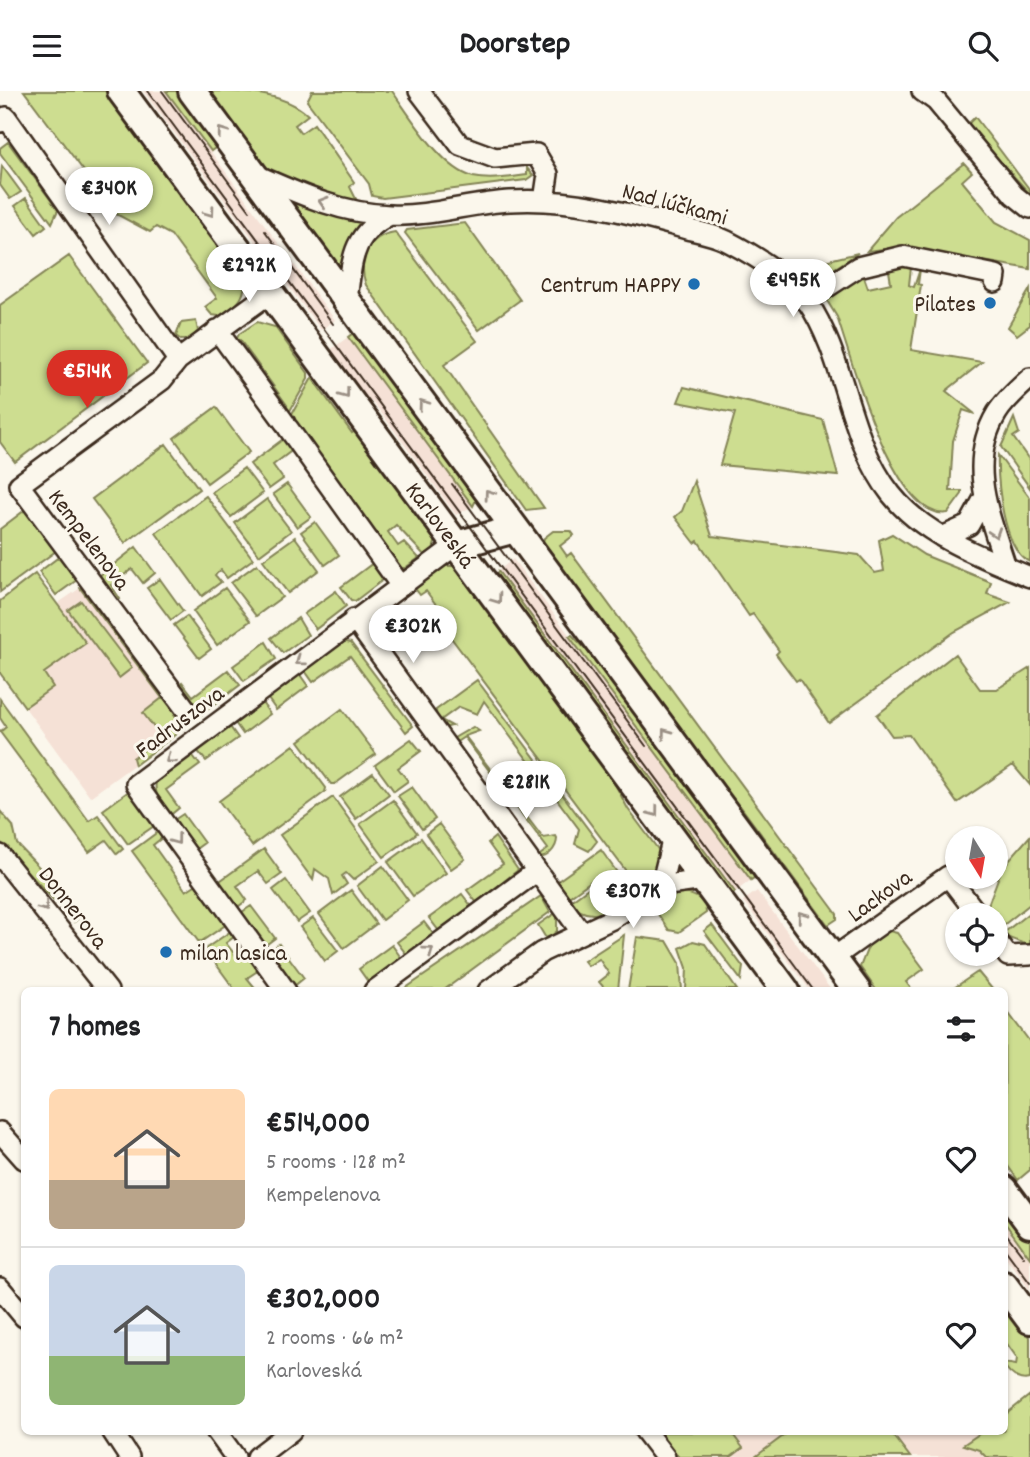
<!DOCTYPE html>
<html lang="en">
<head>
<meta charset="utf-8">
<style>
  :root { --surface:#fff; --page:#f6f6f6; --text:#202124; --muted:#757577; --line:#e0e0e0; --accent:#d93025 }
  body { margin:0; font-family:Dekko,sans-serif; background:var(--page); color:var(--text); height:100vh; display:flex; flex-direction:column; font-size:26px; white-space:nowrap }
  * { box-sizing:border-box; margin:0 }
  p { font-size:23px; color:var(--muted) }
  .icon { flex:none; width:38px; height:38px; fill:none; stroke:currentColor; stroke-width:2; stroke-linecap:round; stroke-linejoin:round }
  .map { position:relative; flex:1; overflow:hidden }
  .sheet { position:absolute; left:21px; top:896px; width:987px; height:448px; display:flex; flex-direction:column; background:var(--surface); border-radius:10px; box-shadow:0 2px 5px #0004 }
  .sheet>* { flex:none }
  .needle { width:46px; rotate:169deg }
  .buttons { position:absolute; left:945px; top:735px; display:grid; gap:14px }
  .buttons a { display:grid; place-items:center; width:63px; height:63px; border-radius:50%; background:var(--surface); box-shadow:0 2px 5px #0004; font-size:35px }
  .price { position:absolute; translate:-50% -60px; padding:0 16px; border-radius:24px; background:#fff; color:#222; font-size:23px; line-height:46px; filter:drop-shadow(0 2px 4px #0008) }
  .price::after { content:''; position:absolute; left:50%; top:42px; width:21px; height:16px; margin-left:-10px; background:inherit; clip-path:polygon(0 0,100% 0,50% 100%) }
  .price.on { background:var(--accent); color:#fff }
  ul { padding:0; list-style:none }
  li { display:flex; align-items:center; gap:21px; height:175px; padding:0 28px }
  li+li { border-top:2px solid var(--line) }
  li span { display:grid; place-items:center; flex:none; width:196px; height:140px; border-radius:10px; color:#555 }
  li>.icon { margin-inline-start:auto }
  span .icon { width:84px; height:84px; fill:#fffc; stroke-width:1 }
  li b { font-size:30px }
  h2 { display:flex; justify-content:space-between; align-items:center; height:84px; padding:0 28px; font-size:30px }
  header { display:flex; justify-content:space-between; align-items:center; height:91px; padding:0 28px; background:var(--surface); font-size:32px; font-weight:700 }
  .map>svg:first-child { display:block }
  .built { fill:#f5e1d6 }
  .green { fill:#cddd90; stroke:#848457; stroke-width:2 }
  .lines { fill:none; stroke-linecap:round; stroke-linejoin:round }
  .street-casing { stroke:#3b2a1e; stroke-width:24 }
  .secondary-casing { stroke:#3b2a1e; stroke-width:32 }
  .street { stroke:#fbf7ec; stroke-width:19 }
  .secondary { stroke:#fbf7ec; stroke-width:26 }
  .tram { stroke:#3b2a1e; stroke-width:2 }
  .oneway { stroke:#9b9085 }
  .poi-dot { fill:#1f6fb2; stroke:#fbf7ec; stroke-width:2.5 }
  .labels { text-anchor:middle; stroke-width:6; stroke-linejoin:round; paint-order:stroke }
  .street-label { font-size:24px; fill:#3b2a1e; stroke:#fbf7ec }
  .poi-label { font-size:24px; fill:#3b2a1e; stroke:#fbf7ec; text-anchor:end }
</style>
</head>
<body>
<header><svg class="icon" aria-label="menu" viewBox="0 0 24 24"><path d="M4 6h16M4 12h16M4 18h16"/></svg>Doorstep<svg class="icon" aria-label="search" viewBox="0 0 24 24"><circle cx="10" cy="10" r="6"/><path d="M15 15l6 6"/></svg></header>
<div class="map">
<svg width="1030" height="1366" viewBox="0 0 1030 1366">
  <rect width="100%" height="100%" fill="#fbf7ec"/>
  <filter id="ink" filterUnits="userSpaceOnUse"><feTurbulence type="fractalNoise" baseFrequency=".0143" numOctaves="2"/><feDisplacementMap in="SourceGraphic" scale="14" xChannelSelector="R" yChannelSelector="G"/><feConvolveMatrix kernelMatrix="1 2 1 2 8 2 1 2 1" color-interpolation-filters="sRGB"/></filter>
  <g filter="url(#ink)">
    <path class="built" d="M143,0H166L335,229L321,239Z
      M348,246L473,415L456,424L379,319L326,262Z
      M513,468L751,789L735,801L498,480Z
      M35,483L57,513L86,493L180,619L174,624L184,637L90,706L0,582V510Z
      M757,800L831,899H810L743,810Z
      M1004,1132L1030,1167V1199L1005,1165Z
      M1005,1324L1030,1366H686L665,1341L1004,1340Z"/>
    <path class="green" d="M24,0H108L243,183C249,204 237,216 219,225L212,224L205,216L217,207L171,144L156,136L150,141L116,123Z
      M166,0H179L219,54L211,60Z
      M203,0C239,0 282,0 308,24L295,34L301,42L314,33L354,91L350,96L359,114L269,82Z
      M312,0H392C411,26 441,77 473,86C491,90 510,86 527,84V77L533,84L526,89L383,107L372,105L369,93L307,10Z
      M975,26L1030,99V103L967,34Z
      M8,51L58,119L52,132L0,62V57Z
      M964,72L972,81L962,90L996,131L1030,149V178L901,156L867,160L896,126Z
      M2,75L21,101L10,108L0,94Z
      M279,101L364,130C348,147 346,167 342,189Z
      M26,107L46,135L36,143L15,115Z
      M465,132L520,209L479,239L405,142L407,139Z
      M395,141L477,250L444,274L544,417L526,419L366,194C357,168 368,145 395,141Z
      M858,162L823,185L806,187L795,177Z
      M69,165L147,272L15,371L0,351V214Z
      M888,174L911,176L909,194L914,196L920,178L918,193L921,194L911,259L982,271L946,300L975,323L963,319L953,350L950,400H962V403L948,422C894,432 850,263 837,226L826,208L863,183L868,197L891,192Z
      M1030,198V234L1017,244L1008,236Z
      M196,230L198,240L191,248L181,249L176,245L181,232Z
      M257,231L275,236L308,282V288L287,325L282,318L287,314L240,249L234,253L239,243Z
      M357,239L478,405L473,415L348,246Z
      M312,287L352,342L359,337L436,448L433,459L426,466L396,434L388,441L398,455L404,451L419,467L405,477H400L289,328Z
      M684,296L823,329L838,385L720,374L735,322L678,311Z
      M216,316L249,361L207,392L174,347Z
      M1014,327L1019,342L1013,346L1030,370V397L1001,356Z
      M286,346L294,358L273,374L283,388L269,398L250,373Z
      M166,353L199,398L125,452L92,408Z
      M998,364L1030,407V471C1003,460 997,390 998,364Z
      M244,377L263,402L231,426L212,401Z
      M694,390L712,445L859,464L875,482L884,480L879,449L892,443L924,464L991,491L987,503L1010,511L954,541L829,632L799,588L796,590L776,563L779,560L753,523L749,525L698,450L695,452L675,426L682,420Z
      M287,393L311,426L297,436L273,403Z
      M206,405L253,468L227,487L221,479L215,484L221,491L202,505L156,442Z
      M267,408L291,440L259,464L235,432Z
      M29,416L60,457L0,501V438Z
      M315,431L339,464L325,474L301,441Z
      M553,440H571L574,444L560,455L567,465L571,462L837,823V828L828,834L741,716L735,720L542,455L544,447Z
      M295,446L319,479L288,502L263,469Z
      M136,456L155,482L143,492L132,478L111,494L120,508L115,512L99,485Z
      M64,462L81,486L56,504L39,481Z
      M377,469L388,485L355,510L351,509L341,496Z
      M257,473L282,506L256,525L231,492Z
      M443,475H457L605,674L628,718L660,761L658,784L641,800L437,528L443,523L426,500L420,504L413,495Z
      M498,480L735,801L728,806L495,487Z
      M35,483L86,552L44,582L53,596L25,616L0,582V510Z
      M160,488L183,520L171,529L147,497Z
      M86,493L180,619L174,624L184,637L135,674L133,667L161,646L143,622L162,607L80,497Z
      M225,497L250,530L217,554L193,520Z
      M336,500L346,515L316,538L304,523Z
      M81,510L132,577L119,587L68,519Z
      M187,525L211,558L199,567L174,534Z
      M298,527L308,544L283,562L271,547Z
      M572,544L616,589L759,783L751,789L569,545Z
      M342,550L351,552L413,635L406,641L350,565L313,591L303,577Z
      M266,551L276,568L244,590L233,575Z
      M955,563L980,598H997L1030,577V694L1013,674L957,712L909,644L892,645L877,624Z
      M228,579L240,594L199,625L177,595L182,591L193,605Z
      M298,581L308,595L276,619L266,605Z
      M477,589L597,750L589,760L575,753L579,738L484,610L477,623L459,616L441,629L452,635L444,637L437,631L436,619Z
      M0,608L89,730L98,724L123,758L117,763L106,749L89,761L0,641L6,636L0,627Z
      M260,609L270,623L243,643L233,629Z
      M342,618L376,663L335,693H331L299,650Z
      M228,633L238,647L206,670L195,657Z
      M473,636L479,640L465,645L543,747L556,745L557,747C557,757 547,769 537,766L548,758L464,646L455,652L454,647Z
      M411,648L421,660L398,677L408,690L394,700L375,674Z
      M294,654L326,697L325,701L252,755L219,710Z
      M190,661L200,674L166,699L179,717L168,726C143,686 158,685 190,661Z
      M373,682L389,703L356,728L340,706Z
      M412,696L435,728L422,738L398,705Z
      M129,700L154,735L128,753L103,719Z
      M333,706L379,770L353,789L346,782L342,785L347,793L333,804L329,788L315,778L313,789L280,744Z
      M393,709L417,742L384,766L360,733Z
      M0,720L13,735L17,753L53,791L79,827L74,831L0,751Z
      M183,723L204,752L193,760L171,731Z
      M439,733L465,768L451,778L426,743Z
      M159,740L163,746L153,754L186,800L198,792L227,833L202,850H198L132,760Z
      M1030,745V813L996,840V824L985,822L1002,777Z
      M495,746L518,779L477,812L467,799L503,773L488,752Z
      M421,747L446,782L413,805L388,771Z
      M264,758L282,783L268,793L258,780L237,795L247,809L235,818L217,792Z
      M601,759L621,787L598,785L566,808L555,792Z
      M383,775L408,809L382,829L357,795Z
      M286,789L310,822L297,831L273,799Z
      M599,789L625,791L634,805C611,818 591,835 569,811Z
      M351,799L376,833L344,857L319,823Z
      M684,802C696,804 706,810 706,822L679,841L669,839L655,819L677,803Z
      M462,803L472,816L439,840L429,827Z
      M541,805L550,821L444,899H403Z
      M251,815L275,847L263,856L239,823Z
      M557,821V840L547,849L538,834Z
      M1030,821V855L1001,844Z
      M313,827L338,860L325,870L300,836Z
      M424,831L434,844L407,864L397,851Z
      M712,834L743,876L741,889L704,840Z
      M231,840L235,845L226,852L236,865L245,860L259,879L247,887L257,899H235L205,858Z
      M889,840L897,842L924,878L906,891L912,899L877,900L860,876L870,851Z
      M624,844L618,899H606L599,891L609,883L599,868L588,875L584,870Z
      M637,846L667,850L680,872L682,899H628Z
      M693,850L705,853L737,899H686L687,877L680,857Z
      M279,853L304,887L293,896L268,861Z
      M392,854L402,868L369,892L359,878Z
      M978,881L993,899H951L976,882Z
      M1004,916L1030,951V1079L1018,1089L1005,1071Z
      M1004,1114L1030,1149V1167L1005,1132Z
      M1004,1212L1030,1246V1288C1019,1291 1011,1284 1005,1276V1272L1016,1274L1017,1267L1005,1250Z
      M1030,1304V1366H986L979,1359L963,1354L982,1341L1004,1340L1005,1324Z
      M790,1340L891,1341L910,1366H755Z
      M660,1341H731L743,1357L731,1366H679Z"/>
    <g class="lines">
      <g class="street-casing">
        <path id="street" d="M419,0L460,54L495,67L536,63L548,83L544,110
          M922,0L936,10L1014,104L1030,117
          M0,31L6,26L178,269
          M254,83C297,102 342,123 390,124C429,126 471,112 510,110C569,106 630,122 687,138C700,141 715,144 727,150C754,164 789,185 807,210C847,269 847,347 891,403C924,445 982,466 1030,486
          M347,209C352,171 351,143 390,124
          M806,210L858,176L903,165L996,184L995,191
          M217,239L285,332
          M288,337L401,495
          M942,446L969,434L984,407
          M1006,476C990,425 966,373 997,322C1005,309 1019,297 1030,287
          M354,528L582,842
          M185,617L19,394L162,289L178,269L270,202
          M0,764L108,900
          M661,795L673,746
          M996,849L1008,865L1030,864
          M833,867L948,785L978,824
          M286,900L136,693L456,454
          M374,900L537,780
          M488,900L542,861L610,829L661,795L704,789
          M0,1041L24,1068
          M0,1197L24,1226
          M112,1340L129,1366
          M216,1340L235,1366
          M645,1340L665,1366
          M257,1366L291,1340"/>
      </g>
      <g class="secondary-casing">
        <g id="secondary">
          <path id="s1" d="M121,0L786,900"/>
          <path d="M192,0L857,900"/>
          <path d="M456,454L515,438"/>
          <path d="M1004,1098L1030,1133"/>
          <path d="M1004,1194L1030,1229"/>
        </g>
      </g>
      <use href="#street" class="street"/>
      <use href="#secondary" class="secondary"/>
      <path class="tram" d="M148,0L814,900
        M162,0L250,120
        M265,140L333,233
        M452,393L646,655
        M1004,1140L1024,1166
        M1004,1157L1030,1192"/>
    </g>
    <defs><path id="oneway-chevron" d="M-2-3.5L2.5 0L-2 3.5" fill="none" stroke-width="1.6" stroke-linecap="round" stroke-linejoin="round" transform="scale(1.75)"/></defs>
    <g class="oneway">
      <use href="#oneway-chevron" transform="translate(222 41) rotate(-126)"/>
      <use href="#oneway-chevron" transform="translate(323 111) rotate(-163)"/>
      <use href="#oneway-chevron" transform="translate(210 121) rotate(54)"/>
      <use href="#oneway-chevron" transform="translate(345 303) rotate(53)"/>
      <use href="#oneway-chevron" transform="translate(423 313) rotate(-126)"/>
      <use href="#oneway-chevron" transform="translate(489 403) rotate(-126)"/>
      <use href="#oneway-chevron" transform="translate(995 442) rotate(72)"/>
      <use href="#oneway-chevron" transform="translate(497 508) rotate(54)"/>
      <use href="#oneway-chevron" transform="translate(300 570) rotate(143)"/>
      <use href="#oneway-chevron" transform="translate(666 642) rotate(-127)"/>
      <use href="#oneway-chevron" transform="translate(170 668) rotate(143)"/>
      <use href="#oneway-chevron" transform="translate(654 721) rotate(53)"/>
      <use href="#oneway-chevron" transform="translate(176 749) rotate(53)"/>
      <use href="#oneway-chevron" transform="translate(44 816) rotate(52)"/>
      <use href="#oneway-chevron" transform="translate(802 825) rotate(-127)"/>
      <use href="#oneway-chevron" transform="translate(429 860) rotate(-36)"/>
    </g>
  </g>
  <g class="poi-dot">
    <circle cx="694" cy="193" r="7"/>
    <circle cx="990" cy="212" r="7"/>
    <circle cx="166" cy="861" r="7"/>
  </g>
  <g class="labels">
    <g class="street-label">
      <text transform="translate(675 112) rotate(15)" y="8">Nad lúčkami</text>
      <text dy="8" stroke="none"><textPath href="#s1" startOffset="539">Karloveská</textPath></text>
      <text transform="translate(90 448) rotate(53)" y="8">Kempelenova</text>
      <text transform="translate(179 630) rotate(-37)" y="8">Fadruszova</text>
      <text transform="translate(879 804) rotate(-36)" y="8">Lackova</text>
      <text transform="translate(74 816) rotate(52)" y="8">Donnerova</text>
    </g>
    <g class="poi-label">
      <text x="680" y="201">Centrum HAPPY</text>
      <text x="976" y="220">Pilates</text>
      <text x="180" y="869" text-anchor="start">milan lasica</text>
    </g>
  </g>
</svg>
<div class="buttons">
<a><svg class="needle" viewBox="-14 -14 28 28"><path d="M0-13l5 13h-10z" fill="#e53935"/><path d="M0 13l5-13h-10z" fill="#757577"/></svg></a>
<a><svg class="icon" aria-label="locate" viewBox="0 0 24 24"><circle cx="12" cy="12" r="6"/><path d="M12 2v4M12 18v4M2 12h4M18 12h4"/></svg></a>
</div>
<b class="price" style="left:109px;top:136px">€340K</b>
<b class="price" style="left:249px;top:213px">€292K</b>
<b class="price" style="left:793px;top:228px">€495K</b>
<b class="price on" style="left:87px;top:319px">€514K</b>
<b class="price" style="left:413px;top:574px">€302K</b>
<b class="price" style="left:526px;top:730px">€281K</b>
<b class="price" style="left:633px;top:839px">€307K</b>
<section class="sheet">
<h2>7 homes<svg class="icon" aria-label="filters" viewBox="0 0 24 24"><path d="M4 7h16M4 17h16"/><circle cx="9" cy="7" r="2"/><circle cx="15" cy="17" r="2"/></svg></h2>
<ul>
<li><span style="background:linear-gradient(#ffd9b3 65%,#b9a48a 0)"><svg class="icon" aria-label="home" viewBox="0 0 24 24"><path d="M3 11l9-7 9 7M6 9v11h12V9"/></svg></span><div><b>€514,000</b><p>5 rooms · 128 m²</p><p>Kempelenova</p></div><svg class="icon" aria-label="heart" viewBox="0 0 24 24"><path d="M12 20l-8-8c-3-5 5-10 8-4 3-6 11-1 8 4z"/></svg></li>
<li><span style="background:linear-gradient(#c9d6e8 65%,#8fb573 0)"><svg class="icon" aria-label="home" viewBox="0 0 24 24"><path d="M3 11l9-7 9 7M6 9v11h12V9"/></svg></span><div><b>€302,000</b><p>2 rooms · 66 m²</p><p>Karloveská</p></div><svg class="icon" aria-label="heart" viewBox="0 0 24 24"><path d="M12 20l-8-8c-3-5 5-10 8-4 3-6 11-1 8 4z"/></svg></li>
</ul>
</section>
</div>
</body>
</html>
